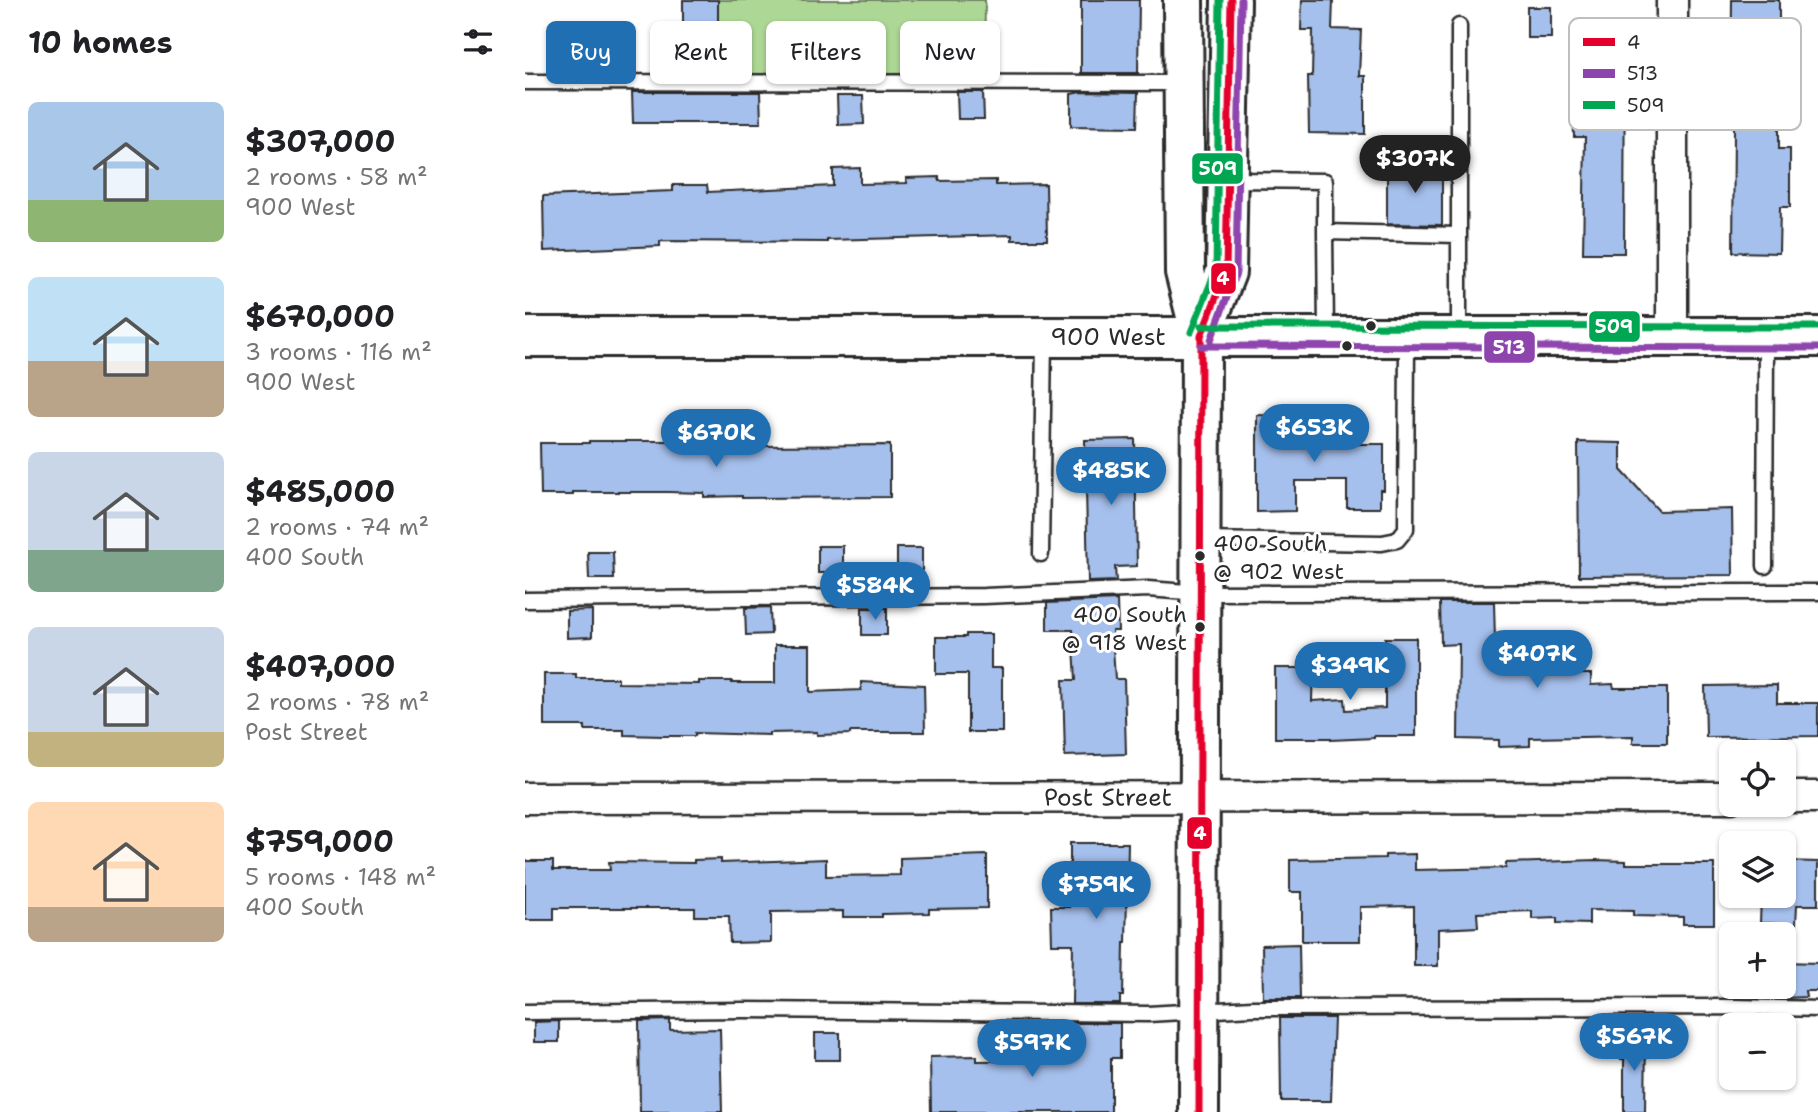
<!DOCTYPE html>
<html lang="en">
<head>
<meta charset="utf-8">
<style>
  :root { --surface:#fff; --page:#f2f2f2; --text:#202124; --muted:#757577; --accent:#1f6fb2 }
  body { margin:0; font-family:"Shantell Sans",sans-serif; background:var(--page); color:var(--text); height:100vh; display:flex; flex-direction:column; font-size:26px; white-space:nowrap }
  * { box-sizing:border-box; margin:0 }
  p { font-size:23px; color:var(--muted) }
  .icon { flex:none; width:38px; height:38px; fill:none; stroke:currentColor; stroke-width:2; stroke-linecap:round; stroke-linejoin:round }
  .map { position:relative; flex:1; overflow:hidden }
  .side { display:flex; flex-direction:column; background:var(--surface); width:525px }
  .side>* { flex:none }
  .banner { position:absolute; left:21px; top:21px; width:665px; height:63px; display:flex; gap:14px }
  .buttons { position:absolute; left:1194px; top:740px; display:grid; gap:14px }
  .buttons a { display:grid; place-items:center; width:77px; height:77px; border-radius:10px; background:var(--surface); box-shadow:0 2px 5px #0004; font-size:35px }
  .price { position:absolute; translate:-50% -60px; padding:0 16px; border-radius:24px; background:var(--accent); color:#fff; font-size:23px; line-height:46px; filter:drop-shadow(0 2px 4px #0008) }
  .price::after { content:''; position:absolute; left:50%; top:42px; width:21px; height:16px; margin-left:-10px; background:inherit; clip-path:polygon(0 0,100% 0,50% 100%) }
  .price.current { background:#222; color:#fff }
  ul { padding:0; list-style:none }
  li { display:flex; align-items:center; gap:21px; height:175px; padding:0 28px }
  li span { display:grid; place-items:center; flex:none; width:196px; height:140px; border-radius:10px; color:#555 }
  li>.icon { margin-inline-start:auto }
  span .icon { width:84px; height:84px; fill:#fffc; stroke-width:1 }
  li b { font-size:30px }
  h2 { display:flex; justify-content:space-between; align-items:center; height:84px; padding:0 28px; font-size:30px }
  .chip { padding:0 24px; border-radius:10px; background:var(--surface); box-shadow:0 2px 5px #0004; font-size:24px; line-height:63px }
  .chip.current { background:var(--accent); color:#fff }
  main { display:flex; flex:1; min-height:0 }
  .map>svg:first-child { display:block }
  .green { fill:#add795; stroke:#6c8160; stroke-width:2 }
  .building { fill:#a6c0ed; stroke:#2b2b2b; stroke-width:2 }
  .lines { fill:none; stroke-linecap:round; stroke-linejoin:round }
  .service-casing { stroke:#2b2b2b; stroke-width:19 }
  .minor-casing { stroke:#2b2b2b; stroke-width:35 }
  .secondary-casing { stroke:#2b2b2b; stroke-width:44 }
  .service { stroke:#fff; stroke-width:14 }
  .minor { stroke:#fff; stroke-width:30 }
  .secondary { stroke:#fff; stroke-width:38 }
  .bus-1-casing { stroke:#fff; stroke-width:12 }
  .bus-2-casing { stroke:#fff; stroke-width:12 }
  .bus-3-casing { stroke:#fff; stroke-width:12 }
  .bus-1 { stroke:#e4002b; stroke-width:7 }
  .bus-2 { stroke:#8e44ad; stroke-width:7 }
  .bus-3 { stroke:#00a651; stroke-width:7 }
  .bus-dot { fill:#2b2b2b; stroke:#fff; stroke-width:2.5 }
  .labels { text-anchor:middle; stroke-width:6; stroke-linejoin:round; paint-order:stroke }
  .bus-label { font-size:22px; fill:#2b2b2b; stroke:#fff; text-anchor:start }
  .street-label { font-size:24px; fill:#2b2b2b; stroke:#fff }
  .key { fill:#fff; stroke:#bfbfbf; stroke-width:2 }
  .key-label { font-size:19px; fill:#2b2b2b }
  .line-badge { stroke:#fff; stroke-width:2.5 }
  .badge-label { font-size:19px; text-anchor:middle; font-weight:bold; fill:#fff }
</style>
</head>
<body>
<main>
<section class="side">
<h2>10 homes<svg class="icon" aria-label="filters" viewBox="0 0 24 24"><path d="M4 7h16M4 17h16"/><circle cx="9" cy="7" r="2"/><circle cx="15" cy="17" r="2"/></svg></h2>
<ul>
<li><span style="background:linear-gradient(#a9c7e8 70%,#8fb573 0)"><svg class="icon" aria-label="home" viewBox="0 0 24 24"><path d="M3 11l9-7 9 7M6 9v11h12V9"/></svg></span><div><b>$307,000</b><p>2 rooms · 58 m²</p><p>900 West</p></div></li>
<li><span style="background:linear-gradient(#bfe0f5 60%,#b9a48a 0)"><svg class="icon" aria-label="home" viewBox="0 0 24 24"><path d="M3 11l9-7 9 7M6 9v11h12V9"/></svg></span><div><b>$670,000</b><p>3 rooms · 116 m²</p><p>900 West</p></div></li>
<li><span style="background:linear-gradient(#c9d6e8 70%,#7fa58c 0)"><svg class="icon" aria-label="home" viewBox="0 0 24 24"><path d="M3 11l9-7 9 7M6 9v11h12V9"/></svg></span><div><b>$485,000</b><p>2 rooms · 74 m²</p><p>400 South</p></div></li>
<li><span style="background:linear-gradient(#c9d6e8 75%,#c2b280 0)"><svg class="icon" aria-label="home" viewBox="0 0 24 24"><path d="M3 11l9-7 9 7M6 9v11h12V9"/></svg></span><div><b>$407,000</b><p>2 rooms · 78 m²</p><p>Post Street</p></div></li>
<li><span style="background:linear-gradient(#ffd9b3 75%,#b9a48a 0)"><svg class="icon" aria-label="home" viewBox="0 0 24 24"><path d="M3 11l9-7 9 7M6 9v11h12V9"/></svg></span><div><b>$759,000</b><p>5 rooms · 148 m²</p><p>400 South</p></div></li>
</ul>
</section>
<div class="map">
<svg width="1293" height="1112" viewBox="0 0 1293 1112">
  <rect width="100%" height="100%" fill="#fff"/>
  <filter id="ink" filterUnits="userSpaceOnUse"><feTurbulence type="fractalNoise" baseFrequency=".0143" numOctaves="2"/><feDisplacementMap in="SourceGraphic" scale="14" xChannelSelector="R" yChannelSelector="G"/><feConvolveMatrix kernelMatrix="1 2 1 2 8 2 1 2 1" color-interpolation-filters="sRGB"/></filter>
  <g filter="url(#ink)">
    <path class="green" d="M180,0H460L459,73L180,76Z"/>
    <path class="building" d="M158,0H193V31L158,32Z
      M556,0H614L613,73H556Z
      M777,0H808L807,29L836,30L834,76H840V134L784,133L783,76H787L788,30H776Z
      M1207,0H1254V36H1264L1265,95H1254V149H1265V207H1255L1254,253L1208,252L1209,130L1208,96H1206Z
      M1002,7H1026V38H1002Z
      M1100,38L1099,253H1058L1060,137H1049L1048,105H1053L1051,40Z
      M107,92H235L236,123H108Z
      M432,92H458L459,119H433Z
      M556,92L613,93L612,127L546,126V94Z
      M312,96H338L339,124L313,125Z
      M862,166H917V225L862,224Z
      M335,168V184L382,183L381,178L414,177V181L471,180V185L521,184L522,240H487V235L302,240V242L135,241V246L19,251L18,196L148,191V185H182L183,192L308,186V169Z
      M732,415L757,416V425L806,424V435H818V444H859V490H855V508H822V481H770V511L732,512Z
      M610,439L612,566L590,567L591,581L563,582L560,440Z
      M64,441H175V444H211V446L365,445V497L217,498V496L179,497V493L143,492H48V495H16L15,443H64Z
      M1053,442L1096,443V470L1134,511L1207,509L1208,575L1054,576Z
      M293,546H318V573H293Z
      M372,548H397V575H372Z
      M63,552H88L89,579H64Z
      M592,600L593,631H587L590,679H599L601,754L540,756L538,680H551L548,630H522V603Z
      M915,602H969L970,640L1015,641L1014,674H1066V685L1088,684L1089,688H1142V743H1108V736L1005,738V746L974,747V740L933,739L934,644L916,645Z
      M245,607L246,634L221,635L220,608Z
      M337,608H362V635H337Z
      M67,610V637L42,638V611Z
      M441,634H466V668H477V732H443V674H411V637H441Z
      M860,638H891V736H849V738L806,740V738H750V668H788L787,701L820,699L821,710L860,708Z
      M250,645H285V692L336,690V682L399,685L400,732H325V734L292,735V732L244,733V735L170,733V736H138L99,735V730H60V726H19V674H51V678H93V683L174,684V681H207V683H250Z
      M1252,685V703H1293V736L1181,737L1180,686Z
      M545,843H603L601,943H599L598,996H595V1004H547L548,944H527L526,907H545Z
      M890,854V870L981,868V863L1071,860L1101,861V864H1189V924H1158V917L1108,916V911L1064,910V924L1032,923V918L1007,919V911L952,913L953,927L913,929V966H889V906L835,907V941H777V892H765V860L860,858V855Z
      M462,855V908L404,909V913L357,914V917H318V911L246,912V942L205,943L204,916H170V908H29V920H0V861H28V870H85L84,862L169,863V860L196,859V863L301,859V876L375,875V858Z
      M1258,861L1293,862V905H1272L1271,924L1235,923L1236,896H1258Z
      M774,944L775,998H738L737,945Z
      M1258,962L1293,963V991H1280L1281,997L1259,998Z
      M755,1018H809L806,1101H756Z
      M145,1020V1030L195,1029L197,1112H115L114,1021Z
      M34,1021V1042H9V1022Z
      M547,1023H595V1058H586V1112H406L405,1057L452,1056V1061L546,1060Z
      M290,1033H315V1060H290Z
      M1097,1036H1121L1120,1112H1099V1059H1096Z"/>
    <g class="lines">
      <g class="service-casing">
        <path id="service" d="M934,26V337
          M0,82L657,83
          M705,180L800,181V232
          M801,334L800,232L934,235
          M677,540L857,543L872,540L881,529L882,339
          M516,554L519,338
          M1240,566L1241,339
          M0,600L459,596L623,589L675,593L1293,592
          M0,1012L219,1010L623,1014L727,1008L1211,1007L1293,1009"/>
      </g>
      <g class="minor-casing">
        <g id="minor">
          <path d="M1147,0V339"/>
          <path d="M1258,797H1293"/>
          <path id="s1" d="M0,798L1206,797"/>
        </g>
      </g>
      <g class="secondary-casing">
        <g id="secondary">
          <path d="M658,0L660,272L676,336L674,1112"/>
          <path d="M676,336L701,272L706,0"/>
          <path id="s2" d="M0,337H1293"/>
        </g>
      </g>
      <use href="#service" class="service"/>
      <use href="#minor" class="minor"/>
      <use href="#secondary" class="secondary"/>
      <g class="bus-1-casing">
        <path id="bus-1" d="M674,1112L676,336L701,272L706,0"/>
      </g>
      <g class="bus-2-casing">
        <path id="bus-2" d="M686,340L711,273L716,0
          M676,346L1293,348"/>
      </g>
      <g class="bus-3-casing">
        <path id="bus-3" d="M676,326L1293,327
          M666,332L691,270L695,0"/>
      </g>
      <use href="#bus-1" class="bus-1"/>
      <use href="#bus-2" class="bus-2"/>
      <use href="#bus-3" class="bus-3"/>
    </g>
  </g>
  <g class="bus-dot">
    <circle cx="846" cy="326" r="6"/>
    <circle cx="822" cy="346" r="6"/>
    <circle cx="675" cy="556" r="6"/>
    <circle cx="675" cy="627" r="6"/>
  </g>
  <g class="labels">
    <g class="bus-label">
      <text x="688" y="551">400 South<tspan x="688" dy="28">@ 902 West</tspan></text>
      <text x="662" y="622" text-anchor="end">400 South<tspan x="662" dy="28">@ 918 West</tspan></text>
    </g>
    <g class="street-label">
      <text dy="8" stroke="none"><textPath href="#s2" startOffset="583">900 West</textPath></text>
      <text dy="8" stroke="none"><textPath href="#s1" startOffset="583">Post Street</textPath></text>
    </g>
  </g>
  <rect x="1044" y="18" width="232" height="112" rx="10" class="key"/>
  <rect x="1058" y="38" width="32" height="8" fill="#e4002b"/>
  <rect x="1058" y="69" width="32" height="9" fill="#8e44ad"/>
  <rect x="1058" y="101" width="32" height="8" fill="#00a651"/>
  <g class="key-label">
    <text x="1102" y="49">4</text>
    <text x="1102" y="80">513</text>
    <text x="1102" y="112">509</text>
  </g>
  <g class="line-badge">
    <rect x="666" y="152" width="53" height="33" rx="7" fill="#00a651"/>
    <rect x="685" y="262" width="27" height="33" rx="7" fill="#e4002b"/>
    <rect x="1063" y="310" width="53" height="33" rx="7" fill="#00a651"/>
    <rect x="958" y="330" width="53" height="34" rx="7" fill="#8e44ad"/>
    <rect x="661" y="816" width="27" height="34" rx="7" fill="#e4002b"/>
  </g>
  <g class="badge-label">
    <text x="693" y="175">509</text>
    <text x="698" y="285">4</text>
    <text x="1089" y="333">509</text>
    <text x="984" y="354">513</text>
    <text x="675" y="840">4</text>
  </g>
</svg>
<div class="buttons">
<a><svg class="icon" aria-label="locate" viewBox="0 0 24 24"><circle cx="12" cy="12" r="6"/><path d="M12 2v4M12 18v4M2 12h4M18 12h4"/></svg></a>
<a><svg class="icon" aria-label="layers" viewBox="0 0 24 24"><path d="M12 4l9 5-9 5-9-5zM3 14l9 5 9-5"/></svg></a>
<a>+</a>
<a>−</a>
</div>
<b class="price current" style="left:890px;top:195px">$307K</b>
<b class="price" style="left:789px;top:464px">$653K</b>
<b class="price" style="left:191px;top:469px">$670K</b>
<b class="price" style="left:586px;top:507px">$485K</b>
<b class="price" style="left:350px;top:622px">$584K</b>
<b class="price" style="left:1012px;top:690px">$407K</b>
<b class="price" style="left:825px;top:702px">$349K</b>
<b class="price" style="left:571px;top:921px">$759K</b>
<b class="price" style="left:1109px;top:1073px">$567K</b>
<b class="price" style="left:507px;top:1079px">$597K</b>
<div class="banner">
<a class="chip current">Buy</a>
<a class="chip">Rent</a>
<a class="chip">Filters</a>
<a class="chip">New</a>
</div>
</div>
</main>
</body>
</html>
